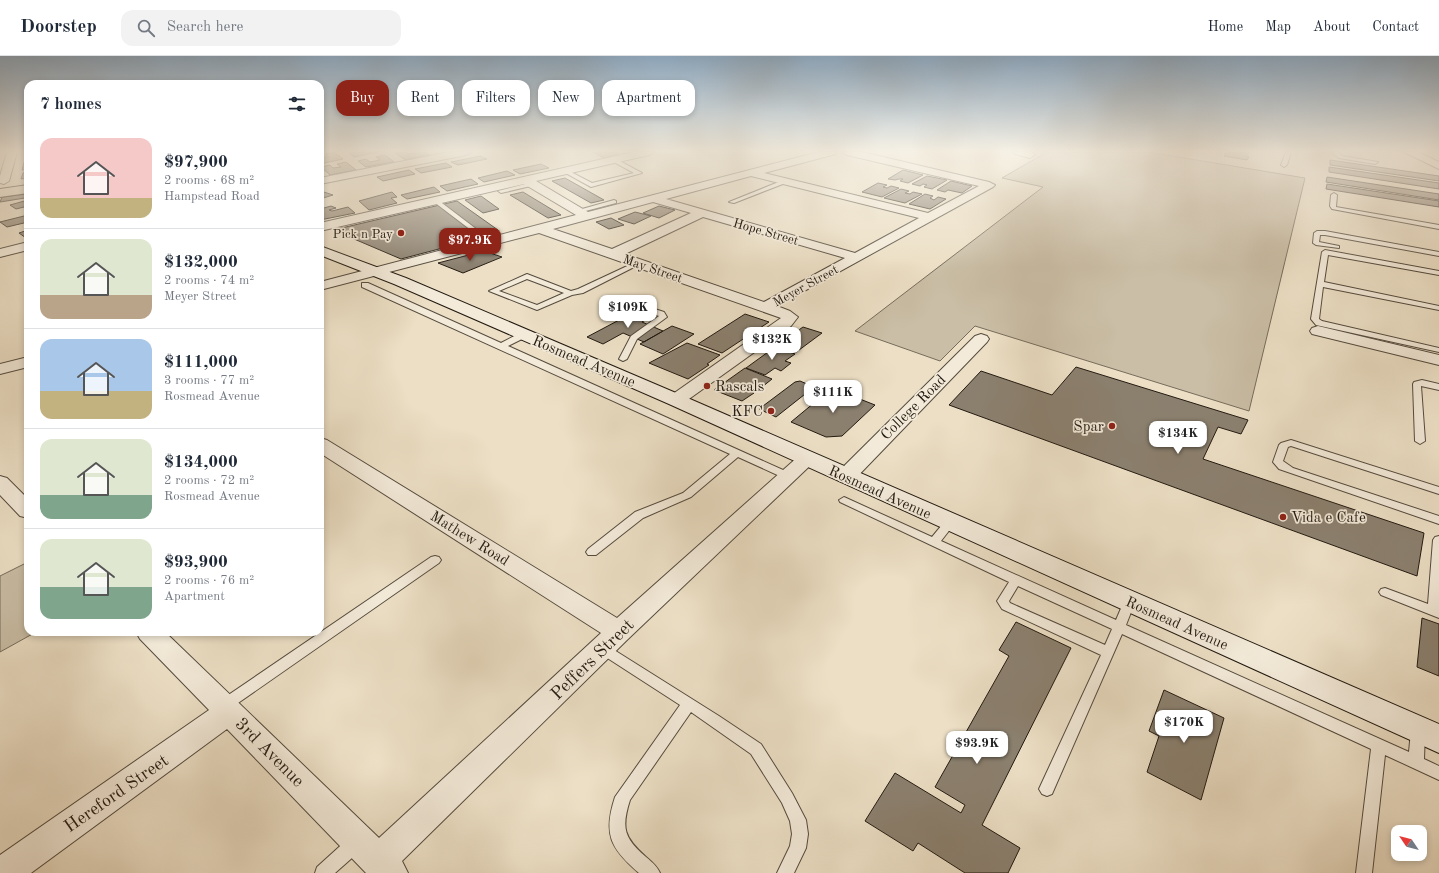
<!DOCTYPE html>
<html lang="en">
<head>
<meta charset="utf-8">
<style>
  :root { --surface:#fff; --page:#f2f2f3; --text:#1f2937; --muted:#747a83; --line:#e0e1e3; --accent:#8f2418 }
  body { margin:0; font-family:"Old Standard TT",serif; background:var(--page); color:var(--text); height:100vh; display:flex; flex-direction:column; font-size:15px; white-space:nowrap }
  * { box-sizing:border-box; margin:0 }
  p { font-size:13px; color:var(--muted) }
  .icon { flex:none; width:22px; height:22px; fill:none; stroke:currentColor; stroke-width:2; stroke-linecap:round; stroke-linejoin:round }
  .map { position:relative; flex:1; overflow:hidden }
  .panel { position:absolute; left:24px; top:24px; width:300px; height:556px; display:flex; flex-direction:column; background:var(--surface); border-radius:12px; box-shadow:0 2px 6px #0003 }
  .panel>* { flex:none }
  .guide { position:absolute; left:336px; top:24px; width:380px; height:36px; display:flex; gap:8px }
  .needle { width:26px; rotate:305deg }
  .fabs { position:absolute; left:1391px; top:769px; display:grid; gap:8px }
  .fabs a { display:grid; place-items:center; width:36px; height:36px; border-radius:8px; background:var(--surface); box-shadow:0 2px 6px #0003; font-size:20px }
  .price { position:absolute; translate:-50% -34px; padding:0 9px; border-radius:8px; background:#fff; color:#222; font-size:13px; line-height:26px; filter:drop-shadow(0 1px 2px #0008) }
  .price::after { content:''; position:absolute; left:50%; top:24px; width:12px; height:9px; margin-left:-6px; background:inherit; clip-path:polygon(0 0,100% 0,50% 100%) }
  .price.selected { background:var(--accent); color:#fff }
  ul { padding:0; list-style:none }
  li { display:flex; align-items:center; gap:12px; height:100px; padding:0 16px }
  li+li { border-top:1px solid var(--line) }
  li span { display:grid; place-items:center; flex:none; width:112px; height:80px; border-radius:12px; color:#555 }
  li>.icon { margin-inline-start:auto }
  span .icon { width:48px; height:48px; fill:#fffc; stroke-width:1 }
  li b { font-size:17px }
  h2 { display:flex; justify-content:space-between; align-items:center; height:48px; padding:0 16px; font-size:17px }
  .pill { padding:0 14px; border-radius:12px; background:var(--surface); box-shadow:0 2px 6px #0003; font-size:14px; line-height:36px }
  .pill.selected { background:var(--accent); color:#fff }
  header { display:flex; align-items:center; gap:24px; box-sizing:border-box; height:56px; padding:0 20px; background:var(--surface); border-bottom:1px solid var(--line) }
  header strong { font-size:19px }
  nav { display:flex; gap:22px; margin-inline-start:auto; font-size:14px }
  .search { width:280px; height:36px; background:var(--page); display:flex; align-items:center; gap:10px; box-sizing:border-box; padding:0 14px; border-radius:12px; color:var(--muted); font-size:15px }
  .map>svg:first-child { display:block }
  .green { fill:#cabea6; stroke:#766c5c }
  .building { fill:#8b806f; stroke:#221a11 }
  .lines { fill:none; stroke-linecap:round; stroke-linejoin:round }
  .service-casing { stroke:#544b3e; stroke-width:2 }
  .minor-casing { stroke:#544b3e; stroke-width:2 }
  .secondary-casing { stroke:#221a11; stroke-width:2 }
  .primary-casing { stroke:#221a11; stroke-width:2 }
  .service { fill:#f3ead9; fill-rule:evenodd }
  .minor { fill:#f3ead9; fill-rule:evenodd }
  .secondary { fill:#f3ead9; fill-rule:evenodd }
  .primary { fill:#ecdfc5; fill-rule:evenodd }
  .poi-dot { fill:#8f2418; stroke:#f3ead9; stroke-width:1.5 }
  .labels { text-anchor:middle; stroke-width:3.5; stroke-linejoin:round; paint-order:stroke }
  .far-street-label { font-size:13px; fill:#221a11; stroke:#f3ead9 }
  .far-poi-label { font-size:13px; fill:#221a11; stroke:#f3ead9; text-anchor:end }
  .street-label { font-size:15px; fill:#221a11; stroke:#f3ead9 }
  .poi-label { font-size:15px; fill:#221a11; stroke:#f3ead9; text-anchor:start }
  .near-street-label { font-size:18px; fill:#221a11; stroke:#f3ead9 }
</style>
</head>
<body>
<header>
<strong>Doorstep</strong>
<div class="search"><svg class="icon" aria-label="search" viewBox="0 0 24 24"><circle cx="10" cy="10" r="6"/><path d="M15 15l6 6"/></svg>Search here</div>
<nav><a>Home</a><a>Map</a><a>About</a><a>Contact</a></nav>
</header>
<div class="map">
<svg width="1439" height="817" viewBox="0 0 1439 817">
  <rect width="100%" height="100%" fill="#ecdfc5"/>
  <filter id="stains"><feTurbulence type="fractalNoise" baseFrequency=".005" numOctaves="4"/><feColorMatrix values="0 0 0 0 .2 0 0 0 0 .09 0 0 0 0 .02 0 0 0 .5 -.17"/></filter>
  <radialGradient id="worn" r=".72"><stop offset=".6" stop-color="#630" stop-opacity="0"/><stop offset="1" stop-color="#630" stop-opacity=".3"/></radialGradient>
  <path class="green" d="M1047,96H1148L1305,122L1249,355L975,270L940,305L855,275L1043,131L1002,122Z
    M28,506V576H36L0,596V520Z"/>
  <path class="building" d="M27,96L28,113L22,114Z
    M334,96L343,103L320,108V101H329L325,98Z
    M348,96H378L354,101Z
    M406,96L407,98L425,96L429,99L406,104L395,97Z
    M593,96H616L619,98L604,102Z
    M1230,96H1249L1246,100L1249,101L1247,104L1224,100L1226,97Z
    M385,99L394,106L366,111L358,105L366,103L370,106L380,104L376,101Z
    M480,100L487,103L458,109L451,106Z
    M1330,104L1439,120V125L1330,109Z
    M346,106L356,114L330,119L321,111L330,109L333,112L341,111L337,108Z
    M446,107L452,111L421,117L415,113Z
    M541,108L549,112L520,118L513,114Z
    M1329,111L1439,127V133L1329,116Z
    M409,114L415,118L383,125L377,121Z
    M903,114L923,119L908,127L900,125L903,123H899L895,124L888,123Z
    M507,115L515,119L484,126L478,122Z
    M28,116V122L21,123L23,117Z
    M927,120L947,124L932,133L924,131L927,129L923,128L920,130L912,128Z
    M1327,121L1439,138V144L1326,126Z
    M565,122L604,144L591,147L552,125Z
    M471,123L478,128L447,135L440,130Z
    M951,125L972,130L962,137L948,134L945,136L937,134Z
    M878,127L887,129L883,131L887,132L891,130L899,132L882,141L862,136Z
    M1327,128L1439,145V151L1326,133Z
    M434,131L440,136L407,143L401,139Z
    M901,133L909,135L905,137L910,138L913,136L922,138L905,147L884,142Z
    M320,135H321L333,139L320,143Z
    M392,136L397,141L391,142L397,147L369,154L359,145Z
    M523,136L561,159L548,162L510,139Z
    M26,138L25,142L0,146L2,141Z
    M925,138L933,140L930,142L934,144L938,141L946,143L930,153L909,148Z
    M481,140L499,153L483,157L465,144Z
    M28,144V150L16,153L10,149Z
    M457,145L498,174L488,177L492,179L401,203L333,174Z
    M320,150L324,152L331,150L336,152L329,154L332,155L348,151L355,157L320,164Z
    M659,150L675,154L659,162L643,157Z
    M635,156L651,160L634,168L618,163Z
    M28,159V166L7,171L0,166Z
    M611,162L624,169L609,173L596,166Z
    M28,174V182H26L19,177Z
    M484,195L502,201L463,217L438,207Z
    M638,254L654,259L642,266L663,275L644,286L623,277L603,288L587,281Z
    M745,258L769,266L722,297L698,288Z
    M672,270L694,278L663,298L640,288Z
    M803,271L822,277L795,297L776,290Z
    M687,287L720,299L707,308L709,309L688,323L649,307Z
    M775,291L795,298L785,305L791,307L781,315L775,312L765,319L746,312Z
    M1076,311L1248,364L1241,378L1218,371L1203,403L1424,477L1417,520L949,349L981,315L1052,339Z
    M745,312L772,323L762,331L754,327L746,333L754,337L742,345L714,334Z
    M800,325L814,331L776,361L759,353L795,326Z
    M832,332L875,349L842,380L826,381L791,366Z
    M1422,562L1439,568V620L1417,611Z
    M1016,566L1071,592L982,769L1020,792L1008,817H965L918,787L913,795L865,765L895,717L961,757L965,749L935,731L1009,600L999,594Z
    M1164,634L1224,662L1201,744L1147,716L1159,680L1149,675Z"/>
  <g class="lines">
    <g class="service-casing">
      <path id="service" d="M1286,96H1291L1287,109L1284,111L1281,109Z
        M1331,96H1337L1342,100L1378,106L1375,108L1339,102Z
        M614,102L642,117L591,131L562,115L567,114L592,127L634,117L612,105L611,104Z
        M786,123L788,124V126L734,147L729,146Z
        M533,126L535,127V129L501,137L498,135Z
        M1334,137L1337,139L1336,151L1439,169V173L1332,153L1330,150L1331,139Z
        M434,144H438L492,185V187H488L434,146Z
        M614,144L616,145V147L578,157L575,155Z
        M1317,175H1325L1439,196V200L1325,179H1320L1319,186L1339,190V192L1316,189L1313,187L1314,177Z
        M1325,194L1439,215V219L1328,199L1324,226L1439,250V254L1323,231L1319,263L1322,265L1439,292V296L1316,269L1311,263L1322,196Z
        M638,205L641,207L640,208L583,237L572,239L537,254L489,235L527,218L571,235L578,233ZM527,223L564,237L537,249L499,235Z
        M362,227H368L501,287L520,277H526V281L508,290L792,418L793,420L788,423L784,422L738,401L691,441L643,462L596,499H588L586,496L588,493L635,456L683,437L730,398L362,231Z
        M633,246L664,256L667,261L637,283L627,303L623,305L619,303L631,280L659,260L633,251L624,254L620,252Z
        M1422,324L1439,328V334L1421,330L1425,385L1420,388L1415,385L1413,328L1414,326Z
        M1291,384L1439,431V438L1291,390L1288,391L1283,405L1293,412L1439,460V468L1279,413L1273,406L1279,389L1281,387Z
        M844,441L932,481L946,464H954L955,467L941,485L1116,564L1125,543L1129,541L1133,543L1135,546L1126,569L1409,696L1411,675L1413,671L1418,669L1423,671L1425,675L1424,703L1439,710V724L1385,699L1372,817H1356L1371,693L1122,578L1052,738L1047,740L1042,738L1039,733L1101,599L1002,553L997,545L1009,526L840,446L839,444ZM1018,530L1112,573L1105,589L1010,547L1009,545Z
        M1439,480V562L1381,539L1379,536L1381,533L1385,532L1428,548L1433,484L1435,481Z
        M435,500L439,501L441,504L439,507L228,654L223,656L218,654L216,650L218,646L431,501Z
        M603,587L719,660L761,688L792,737L806,764L808,778L806,792L794,817H777L790,790L792,778L790,765L782,747L751,698L691,656L630,744C621,772 624,782 646,801C652,806 657,810 660,817H639C610,792 603,778 615,741L680,649L598,596L597,592L598,588Z
        M355,780L361,782L363,788L361,794L335,817H315L317,811L349,782Z"/>
    </g>
    <g class="minor-casing">
      <path id="minor" d="M7,96H17L9,125L4,128L0,127V120Z
        M449,96H471L466,99L320,128V122Z
        M634,96H654L649,99L536,125L588,156L819,96H837L836,98L764,117L928,157L979,130L847,99L842,96H862L989,126L995,129L993,131L777,250L790,255L798,261L791,270L682,348L676,349L670,348L667,344L670,340L781,262L539,177L320,234V226L576,159L524,128L320,175V167ZM751,120L919,162L855,197L666,143ZM653,146L691,157L612,193L553,173ZM703,161L845,202L764,246L625,198Z
        M1014,96H1032L1035,99L1030,102L1015,98Z
        M1404,96H1418L1439,106V113Z
        M28,186V194L0,201V193Z
        M1318,270L1439,299V309L1312,278L1310,275L1312,272Z
        M981,278L987,280L989,283L987,286L853,425L846,426L839,425L836,420L839,415L975,280Z
        M28,301V311L0,318V308Z
        M320,382L327,384L617,562L800,399L807,397L814,399L817,403L628,583L402,805L408,817H366L227,673L31,817H0V799L209,654L140,583L136,576H165L379,782L601,577L320,397Z
        M0,420L7,422L28,443V462L20,460L0,439Z"/>
    </g>
    <g class="secondary-casing">
      <path id="secondary" d="M320,190L406,222L683,340L1439,668V697L669,348L394,228L320,199Z"/>
    </g>
    <g class="primary-casing">
      <path id="primary" d="M28,129V137L0,141V133Z"/>
    </g>
    <use href="#service" class="service"/>
    <use href="#minor" class="minor"/>
    <use href="#secondary" class="secondary"/>
    <use href="#primary" class="primary"/>
  </g>
  <linearGradient id="sky" x2="0" y2="1"><stop stop-color="#8eaac2"/><stop offset="0.45" stop-color="#f6f1e5"/><stop offset="1" stop-color="#f6f1e5" stop-opacity="0"/></linearGradient>
  <rect width="1439" height="211" fill="url(#sky)"/>
  <g class="poi-dot">
    <circle cx="401" cy="177" r="4"/>
    <circle cx="707" cy="330" r="4"/>
    <circle cx="771" cy="355" r="4"/>
    <circle cx="1112" cy="370" r="4"/>
    <circle cx="1283" cy="461" r="4"/>
  </g>
  <g class="labels">
    <g class="far-street-label">
      <text transform="translate(766 175) rotate(16)" y="5">Hope Street</text>
      <text transform="translate(653 212) rotate(19)" y="5">May Street</text>
      <text transform="translate(805 229) rotate(-29)" y="5">Meyer Street</text>
    </g>
    <g class="far-poi-label">
      <text x="393" y="182">Pick n Pay</text>
    </g>
    <g class="street-label">
      <text transform="translate(584 305) rotate(23)" y="5">Rosmead Avenue</text>
      <text transform="translate(913 351) rotate(-45)" y="5">College Road</text>
      <text transform="translate(880 436) rotate(24)" y="5">Rosmead Avenue</text>
      <text transform="translate(470 482) rotate(32)" y="5">Mathew Road</text>
      <text transform="translate(1177 567) rotate(24)" y="5">Rosmead Avenue</text>
    </g>
    <g class="poi-label">
      <text x="715" y="335">Rascals</text>
      <text x="763" y="360" text-anchor="end">KFC</text>
      <text x="1104" y="375" text-anchor="end">Spar</text>
      <text x="1291" y="466">Vida e Cafe</text>
    </g>
    <g class="near-street-label">
      <text transform="translate(592 603) rotate(-44)" y="6">Peffers Street</text>
      <text transform="translate(270 696) rotate(45)" y="6">3rd Avenue</text>
      <text transform="translate(116 737) rotate(-35)" y="6">Hereford Street</text>
    </g>
  </g>
  <rect width="100%" height="100%" filter="url(#stains)"/>
  <rect width="100%" height="100%" fill="url(#worn)"/>
</svg>
<div class="fabs">
<a><svg class="needle" viewBox="-14 -14 28 28"><path d="M0-13l5 13h-10z" fill="#e53935"/><path d="M0 13l5-13h-10z" fill="#747a83"/></svg></a>
</div>
<b class="price selected" style="left:470px;top:206px">$97.9K</b>
<b class="price" style="left:628px;top:273px">$109K</b>
<b class="price" style="left:772px;top:305px">$132K</b>
<b class="price" style="left:833px;top:358px">$111K</b>
<b class="price" style="left:1178px;top:399px">$134K</b>
<b class="price" style="left:1184px;top:688px">$170K</b>
<b class="price" style="left:977px;top:709px">$93.9K</b>
<div class="guide">
<a class="pill selected">Buy</a>
<a class="pill">Rent</a>
<a class="pill">Filters</a>
<a class="pill">New</a>
<a class="pill">Apartment</a>
</div>
<section class="panel">
<h2>7 homes<svg class="icon" aria-label="filters" viewBox="0 0 24 24"><path d="M4 7h16M4 17h16"/><circle cx="9" cy="7" r="2"/><circle cx="15" cy="17" r="2"/></svg></h2>
<ul>
<li><span style="background:linear-gradient(#f6c9c9 75%,#c2b280 0)"><svg class="icon" aria-label="home" viewBox="0 0 24 24"><path d="M3 11l9-7 9 7M6 9v11h12V9"/></svg></span><div><b>$97,900</b><p>2 rooms · 68 m²</p><p>Hampstead Road</p></div></li>
<li><span style="background:linear-gradient(#dfe7d0 70%,#b9a48a 0)"><svg class="icon" aria-label="home" viewBox="0 0 24 24"><path d="M3 11l9-7 9 7M6 9v11h12V9"/></svg></span><div><b>$132,000</b><p>2 rooms · 74 m²</p><p>Meyer Street</p></div></li>
<li><span style="background:linear-gradient(#a9c7e8 65%,#c2b280 0)"><svg class="icon" aria-label="home" viewBox="0 0 24 24"><path d="M3 11l9-7 9 7M6 9v11h12V9"/></svg></span><div><b>$111,000</b><p>3 rooms · 77 m²</p><p>Rosmead Avenue</p></div></li>
<li><span style="background:linear-gradient(#dfe7d0 70%,#7fa58c 0)"><svg class="icon" aria-label="home" viewBox="0 0 24 24"><path d="M3 11l9-7 9 7M6 9v11h12V9"/></svg></span><div><b>$134,000</b><p>2 rooms · 72 m²</p><p>Rosmead Avenue</p></div></li>
<li><span style="background:linear-gradient(#dfe7d0 60%,#7fa58c 0)"><svg class="icon" aria-label="home" viewBox="0 0 24 24"><path d="M3 11l9-7 9 7M6 9v11h12V9"/></svg></span><div><b>$93,900</b><p>2 rooms · 76 m²</p><p>Apartment</p></div></li>
</ul>
</section>
</div>
</body>
</html>
